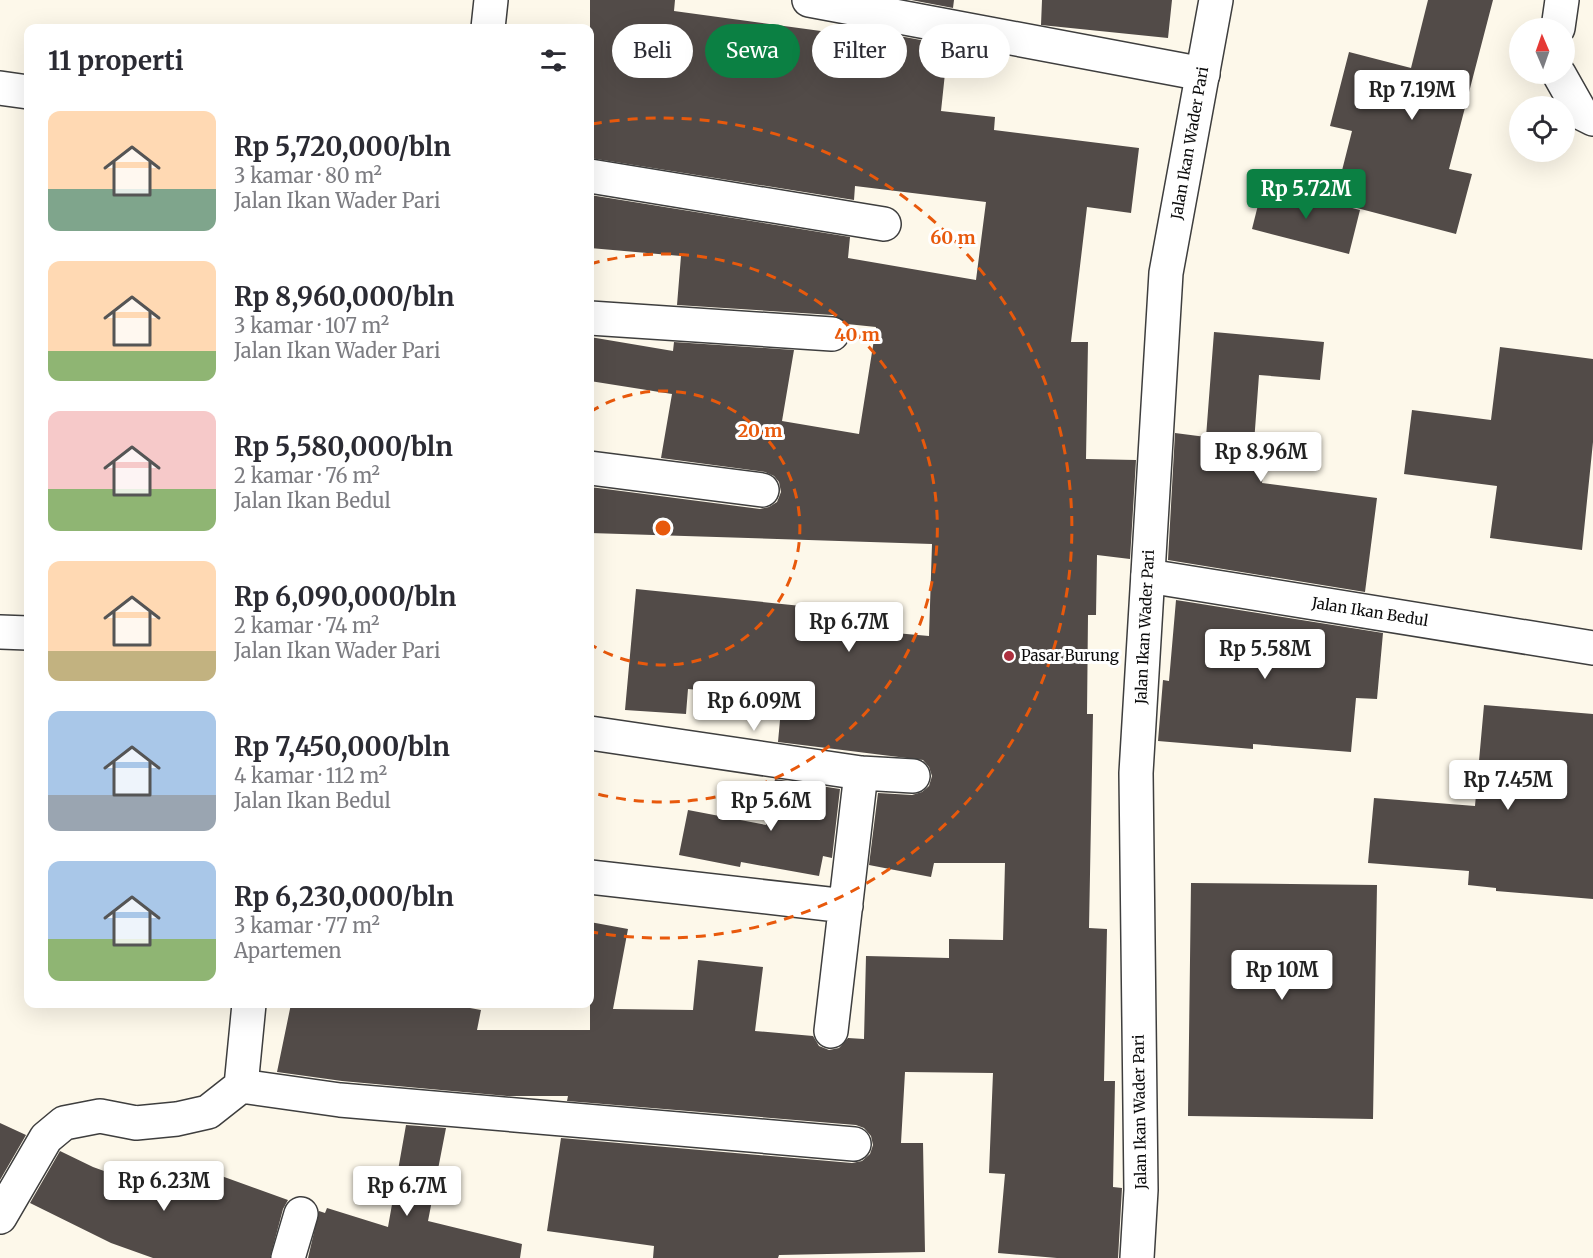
<!DOCTYPE html>
<html lang="id">
<head>
<meta charset="utf-8">
<style>
  :root { --surface:#fff; --page:#f2f2f3; --text:#2b2b33; --muted:#7c7c81; --accent:#0b8043 }
  body { margin:0; font-family:Merriweather,serif; background:var(--page); color:var(--text); height:100vh; display:flex; flex-direction:column; font-size:22px; white-space:nowrap }
  * { box-sizing:border-box; margin:0 }
  p { font-size:20px; color:var(--muted) }
  .icon { flex:none; width:33px; height:33px; fill:none; stroke:currentColor; stroke-width:2; stroke-linecap:round; stroke-linejoin:round }
  .map { position:relative; flex:1; overflow:hidden }
  .details { position:absolute; left:24px; top:24px; width:570px; height:984px; display:flex; flex-direction:column; background:var(--surface); border-radius:12px; box-shadow:0 6px 24px #0002 }
  .details>* { flex:none }
  .guide { position:absolute; left:612px; top:24px; width:570px; height:54px; display:flex; gap:12px }
  .needle { width:39px; rotate:358deg }
  .tools { position:absolute; left:1509px; top:18px; display:grid; gap:12px }
  .tools a { display:grid; place-items:center; width:66px; height:66px; border-radius:50%; background:var(--surface); box-shadow:0 6px 24px #0002; font-size:30px }
  .price { position:absolute; translate:-50% -51px; padding:0 14px; border-radius:6px; background:#fff; color:#222; font-size:20px; line-height:39px; filter:drop-shadow(0 2px 3px #0008) }
  .price::after { content:''; position:absolute; left:50%; top:36px; width:18px; height:14px; margin-left:-9px; background:inherit; clip-path:polygon(0 0,100% 0,50% 100%) }
  .price.current { background:var(--accent); color:#fff }
  ul { padding:0; list-style:none }
  li { display:flex; align-items:center; gap:18px; height:150px; padding:0 24px }
  li span { display:grid; place-items:center; flex:none; width:168px; height:120px; border-radius:12px; color:#555 }
  li>.icon { margin-inline-start:auto }
  span .icon { width:72px; height:72px; fill:#fffc; stroke-width:1 }
  li b { font-size:26px }
  h2 { display:flex; justify-content:space-between; align-items:center; height:72px; padding:0 24px; font-size:26px }
  .tag { padding:0 21px; border-radius:27px; background:var(--surface); box-shadow:0 6px 24px #0002; font-size:21px; line-height:54px }
  .tag.current { background:var(--accent); color:#fff }
  .map>svg:first-child { display:block }
  .building { fill:#524b48 }
  .lines { fill:none; stroke-linecap:round; stroke-linejoin:round }
  .minor-casing { stroke:#3e3e3e; stroke-width:36 }
  .tertiary-casing { stroke:#3e3e3e; stroke-width:36 }
  .minor { stroke:#fff; stroke-width:33 }
  .tertiary { stroke:#fff; stroke-width:33 }
  .ring { fill:none; stroke:#e8590c; stroke-width:3; stroke-dasharray:10 8 }
  .poi-dot { fill:#ad303f; stroke:#fff; stroke-width:2 }
  .labels { text-anchor:middle; stroke-width:6; stroke-linejoin:round; paint-order:stroke }
  .street-label { font-size:15px; fill:#0b0b0b; stroke:#fff }
  .poi-label { font-size:15px; fill:#0b0b0b; stroke:#fff; text-anchor:start }
  .centre { fill:#e8590c; stroke:#fff; stroke-width:3 }
  .ring-label { font-size:18px; text-anchor:middle; font-weight:bold; fill:#e8590c; stroke:#fff; stroke-width:6; stroke-linejoin:round; paint-order:stroke }
</style>
</head>
<body>
<div class="map">
<svg width="1593" height="1258" viewBox="0 0 1593 1258">
  <rect width="100%" height="100%" fill="#fdf8ea"/>
  <path class="building" d="M590,0H675L674,11L887,40H899V36L948,45L941,111L995,117L994,130L1139,148L1131,213L1087,207L1071,342H1088L1086,459L1136,460L1130,559L1097,555L1096,615H1088L1087,714H1093L1089,928L1107,929L1104,1081H1115L1113,1187L1122,1188L1118,1258H1057L998,1253L1005,1174L989,1173L993,1073L905,1072L901,1143H923L925,1252L779,1255L778,1258H653L654,1246L547,1231L561,1138L852,1163L862,1161L870,1154L873,1145L871,1136L864,1128L856,1125L567,1101L568,1096H507L342,1081L277,1072L291,1004H448L481,1010L477,1030H590V922L628,929L613,1009L693,1010L698,960L763,967L755,1031L813,1036L819,1046L829,1050L839,1048L848,1038L864,1039L866,956L949,958V939L1003,940L1005,863H934L931,877L869,865L878,793L912,795L922,792L929,786L932,776L929,767L923,760L778,742L782,698L688,689L686,714L625,710L636,589L841,610L839,628L929,636L932,544L590,533V487L760,509L769,507L777,502L781,492L779,482L774,476L765,472L661,458L672,394L590,381V337L673,351L674,342L794,350L782,421L859,434L876,327L847,324L833,315L677,305L681,256L590,248V195L850,237L848,258L976,280L986,202L855,186L854,200L590,158Z
    M911,0H954L953,8Z
    M1042,0H1172L1168,38L1041,25Z
    M1428,0H1493L1449,169L1472,174L1456,234L1334,202L1352,131L1330,126L1349,52L1411,68Z
    M1263,185L1360,210L1349,254L1252,229Z
    M1214,332L1324,342L1320,380L1259,375L1254,443L1267,445L1262,483L1377,498L1365,592L1168,560L1175,433L1206,437Z
    M1500,347L1593,359V442L1582,550L1490,538L1497,486L1404,474L1412,410L1491,420Z
    M1176,600L1383,633L1377,699L1356,698L1351,752L1253,744V749L1158,741L1163,680L1169,681Z
    M1484,705L1593,714V899L1496,891V888L1468,885L1469,871L1368,863L1374,798L1475,806Z
    M775,779L840,789L832,858L823,856L819,876L741,862L740,867L679,855L688,810L766,825Z
    M1191,883L1377,885L1373,1119L1188,1116Z
    M0,1123L26,1135L0,1180Z
    M406,1125L446,1128L428,1221L522,1244L520,1258H308L319,1211L325,1213L327,1208L388,1227Z
    M60,1151L93,1167L168,1194L180,1161L288,1200L283,1209L270,1258H153L111,1243L30,1203Z"/>
  <g class="lines">
    <g class="minor-casing">
      <path id="minor" d="M809,0L1203,74
        M488,28L491,0
        M1558,28L1562,0
        M1559,74L1581,113L1593,119
        M0,88L28,92
        M590,176L884,224
        M590,318L832,334
        M590,468L762,490
        M1148,576L1593,648
        M0,632L28,633
        M590,733L861,773L913,776
        M590,877L846,906
        M831,1031L861,773
        M241,1086L249,1004
        M0,1217L46,1138L64,1123L100,1116L136,1123L177,1119L208,1112L241,1086L340,1100L854,1144
        M288,1258L301,1214"/>
    </g>
    <g class="tertiary-casing">
      <path id="tertiary" d="M1137,1258L1141,1190L1136,773L1166,273L1216,0"/>
    </g>
    <use href="#minor" class="minor"/>
    <use href="#tertiary" class="tertiary"/>
  </g>
  <g class="ring">
    <path d="M590 412A137 137 0 1 1 590 644"/>
    <path d="M590 264A274 274 0 1 1 590 792"/>
    <path d="M592 124A410 410 0 1 1 592 932"/>
  </g>
  <circle class="poi-dot" cx="1009" cy="656" r="6"/>
  <g class="labels">
    <g class="street-label">
      <text transform="translate(1190 143) rotate(-80)" y="5">Jalan Ikan Wader Pari</text>
      <text transform="translate(1370 612) rotate(9)" y="5">Jalan Ikan Bedul</text>
      <text transform="translate(1145 627) rotate(-87)" y="5">Jalan Ikan Wader Pari</text>
      <text transform="translate(1140 1112) rotate(-91)" y="5">Jalan Ikan Wader Pari</text>
    </g>
    <g class="poi-label">
      <text x="1021" y="661">Pasar Burung</text>
    </g>
  </g>
  <circle cx="663" cy="528" r="9" class="centre"/>
  <g class="ring-label">
    <text x="953" y="244">60 m</text>
    <text x="857" y="341">40 m</text>
    <text x="760" y="437">20 m</text>
  </g>
</svg>
<div class="tools">
<a><svg class="needle" viewBox="-14 -14 28 28"><path d="M0-13l5 13h-10z" fill="#e53935"/><path d="M0 13l5-13h-10z" fill="#7c7c81"/></svg></a>
<a><svg class="icon" aria-label="locate" viewBox="0 0 24 24"><circle cx="12" cy="12" r="6"/><path d="M12 2v4M12 18v4M2 12h4M18 12h4"/></svg></a>
</div>
<b class="price" style="left:1412px;top:121px">Rp 7.19M</b>
<b class="price current" style="left:1306px;top:220px">Rp 5.72M</b>
<b class="price" style="left:1261px;top:483px">Rp 8.96M</b>
<b class="price" style="left:849px;top:653px">Rp 6.7M</b>
<b class="price" style="left:1265px;top:680px">Rp 5.58M</b>
<b class="price" style="left:754px;top:732px">Rp 6.09M</b>
<b class="price" style="left:1508px;top:811px">Rp 7.45M</b>
<b class="price" style="left:771px;top:832px">Rp 5.6M</b>
<b class="price" style="left:1282px;top:1001px">Rp 10M</b>
<b class="price" style="left:164px;top:1212px">Rp 6.23M</b>
<b class="price" style="left:407px;top:1217px">Rp 6.7M</b>
<div class="guide">
<a class="tag">Beli</a>
<a class="tag current">Sewa</a>
<a class="tag">Filter</a>
<a class="tag">Baru</a>
</div>
<section class="details">
<h2>11 properti<svg class="icon" aria-label="filters" viewBox="0 0 24 24"><path d="M4 7h16M4 17h16"/><circle cx="9" cy="7" r="2"/><circle cx="15" cy="17" r="2"/></svg></h2>
<ul>
<li><span style="background:linear-gradient(#ffd9b3 65%,#7fa58c 0)"><svg class="icon" aria-label="home" viewBox="0 0 24 24"><path d="M3 11l9-7 9 7M6 9v11h12V9"/></svg></span><div><b>Rp 5,720,000/bln</b><p>3 kamar · 80 m²</p><p>Jalan Ikan Wader Pari</p></div></li>
<li><span style="background:linear-gradient(#ffd9b3 75%,#8fb573 0)"><svg class="icon" aria-label="home" viewBox="0 0 24 24"><path d="M3 11l9-7 9 7M6 9v11h12V9"/></svg></span><div><b>Rp 8,960,000/bln</b><p>3 kamar · 107 m²</p><p>Jalan Ikan Wader Pari</p></div></li>
<li><span style="background:linear-gradient(#f6c9c9 65%,#8fb573 0)"><svg class="icon" aria-label="home" viewBox="0 0 24 24"><path d="M3 11l9-7 9 7M6 9v11h12V9"/></svg></span><div><b>Rp 5,580,000/bln</b><p>2 kamar · 76 m²</p><p>Jalan Ikan Bedul</p></div></li>
<li><span style="background:linear-gradient(#ffd9b3 75%,#c2b280 0)"><svg class="icon" aria-label="home" viewBox="0 0 24 24"><path d="M3 11l9-7 9 7M6 9v11h12V9"/></svg></span><div><b>Rp 6,090,000/bln</b><p>2 kamar · 74 m²</p><p>Jalan Ikan Wader Pari</p></div></li>
<li><span style="background:linear-gradient(#a9c7e8 70%,#9aa5b1 0)"><svg class="icon" aria-label="home" viewBox="0 0 24 24"><path d="M3 11l9-7 9 7M6 9v11h12V9"/></svg></span><div><b>Rp 7,450,000/bln</b><p>4 kamar · 112 m²</p><p>Jalan Ikan Bedul</p></div></li>
<li><span style="background:linear-gradient(#a9c7e8 65%,#8fb573 0)"><svg class="icon" aria-label="home" viewBox="0 0 24 24"><path d="M3 11l9-7 9 7M6 9v11h12V9"/></svg></span><div><b>Rp 6,230,000/bln</b><p>3 kamar · 77 m²</p><p>Apartemen</p></div></li>
</ul>
</section>
</div>
</body>
</html>
